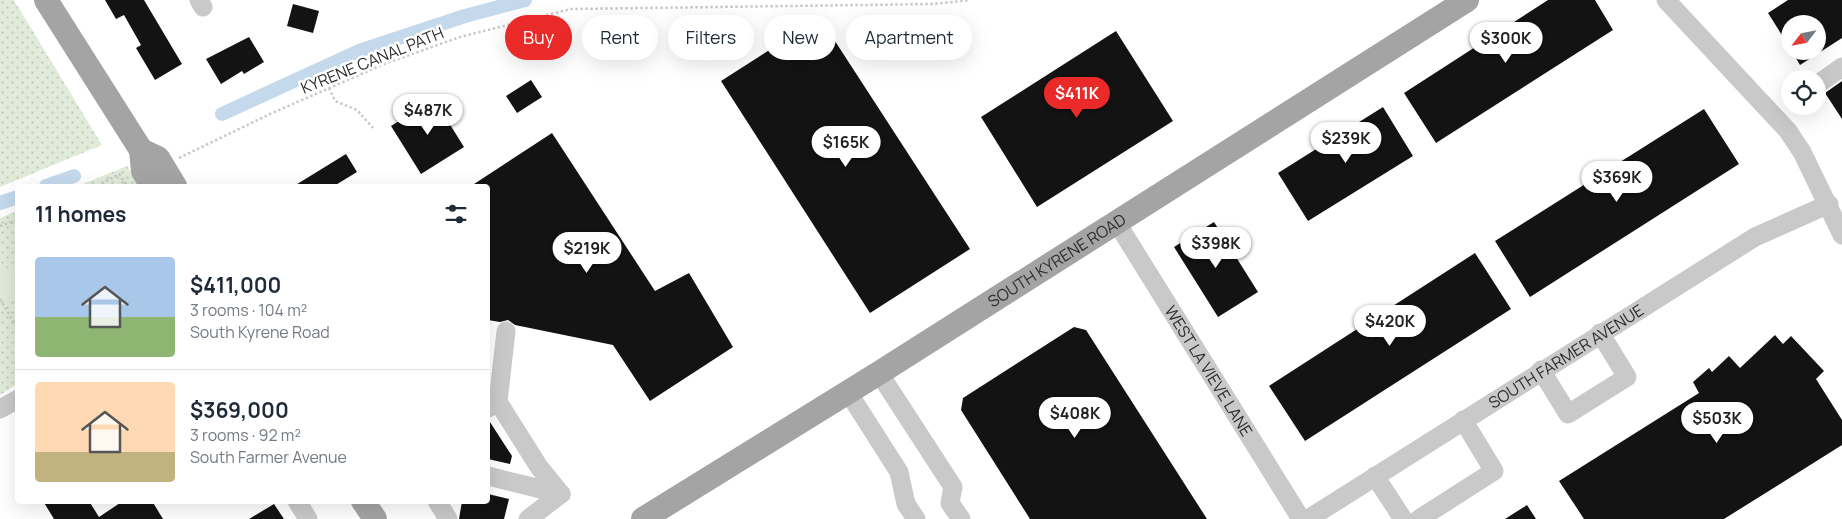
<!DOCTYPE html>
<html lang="en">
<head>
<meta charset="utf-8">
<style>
  :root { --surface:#fff; --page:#f2f2f3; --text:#1f2937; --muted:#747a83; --line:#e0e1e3; --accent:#e92a28 }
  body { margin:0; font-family:Manrope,sans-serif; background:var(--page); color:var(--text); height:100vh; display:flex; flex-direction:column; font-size:19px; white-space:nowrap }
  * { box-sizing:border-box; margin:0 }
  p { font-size:16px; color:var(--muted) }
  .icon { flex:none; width:28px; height:28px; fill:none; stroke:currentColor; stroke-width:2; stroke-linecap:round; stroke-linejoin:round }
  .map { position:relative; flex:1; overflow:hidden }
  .side { position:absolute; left:15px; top:184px; width:475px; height:320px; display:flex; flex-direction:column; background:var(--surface); border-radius:5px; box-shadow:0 5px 20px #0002 }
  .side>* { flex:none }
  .banner { position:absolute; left:505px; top:15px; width:475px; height:45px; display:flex; gap:10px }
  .needle { width:32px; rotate:238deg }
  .controls { position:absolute; left:1781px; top:15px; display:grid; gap:10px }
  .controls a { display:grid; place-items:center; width:45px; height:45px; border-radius:50%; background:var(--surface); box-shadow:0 5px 20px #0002; font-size:25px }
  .price { position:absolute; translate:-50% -42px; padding:0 11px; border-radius:18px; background:#fff; color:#222; font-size:16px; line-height:32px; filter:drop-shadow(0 1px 2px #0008) }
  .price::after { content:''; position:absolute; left:50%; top:30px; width:15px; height:11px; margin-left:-8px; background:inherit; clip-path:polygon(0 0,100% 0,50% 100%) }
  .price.active { background:var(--accent); color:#fff }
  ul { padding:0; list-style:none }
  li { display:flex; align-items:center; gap:15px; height:125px; padding:0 20px }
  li+li { border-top:1px solid var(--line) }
  li span { display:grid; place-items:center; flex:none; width:140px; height:100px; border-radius:5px; color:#555 }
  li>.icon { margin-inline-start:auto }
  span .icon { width:60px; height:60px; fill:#fffc; stroke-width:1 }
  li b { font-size:21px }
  h2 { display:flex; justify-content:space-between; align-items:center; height:60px; padding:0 20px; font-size:21px }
  .chip { padding:0 18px; border-radius:22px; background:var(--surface); box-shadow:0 5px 20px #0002; font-size:18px; line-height:45px }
  .chip.active { background:var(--accent); color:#fff }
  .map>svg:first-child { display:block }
  .park { fill:url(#park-dots) }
  .pitch { fill:#e1ebd9 }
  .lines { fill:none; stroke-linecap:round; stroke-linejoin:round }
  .canal { stroke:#c4d9ec; stroke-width:14 }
  .building { fill:#131313 }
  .path { stroke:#c9c9c9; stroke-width:2.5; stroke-dasharray:2.5 2.5; stroke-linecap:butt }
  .minor { stroke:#c9c9c9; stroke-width:19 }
  .major { stroke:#a4a4a4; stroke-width:24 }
  .labels { text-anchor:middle; stroke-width:5; stroke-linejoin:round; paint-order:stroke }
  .street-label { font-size:16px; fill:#2c2c2c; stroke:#fff }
</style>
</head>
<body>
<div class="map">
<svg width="1842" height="519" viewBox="0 0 1842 519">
  <defs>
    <pattern id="park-dots" width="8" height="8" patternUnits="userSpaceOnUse" patternTransform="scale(1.25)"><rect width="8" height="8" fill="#e1ebd9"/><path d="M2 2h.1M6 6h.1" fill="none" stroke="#c1caba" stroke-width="1.8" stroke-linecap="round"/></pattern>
  </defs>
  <rect width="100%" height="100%" fill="#fff"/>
  <path class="park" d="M0,0H14L102,145L0,187Z
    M127,166L140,186H78Z
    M17,211V384L0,395V218Z"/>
  <path class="pitch" d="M17,262V298L6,305L0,296V273Z"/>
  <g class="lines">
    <path class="canal" d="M222,114L359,51L465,16L525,0
      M46,186L74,176
      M0,203L18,197"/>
  </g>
  <path class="building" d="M105,0H144L182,64L155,80L136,48L141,45L124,15L116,19Z
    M1548,0H1595L1613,30L1436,143L1404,93Z
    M1788,0H1842V38L1800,65L1792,51H1818V24H1790V48L1768,13Z
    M293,4L319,11L313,33L287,26Z
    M1116,31L1173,121L1037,207L981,117Z
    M249,37L264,62L244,74L242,71L221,84L206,59Z
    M833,38L970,249L870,313L721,81L782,42Z
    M531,80L542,97L517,113L506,96Z
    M1842,81V119L1825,93Z
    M434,99L464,147L421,174L391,126Z
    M1383,107L1413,156L1308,221L1278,173Z
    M1704,109L1739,164L1530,297L1495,241Z
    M552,133L655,291L689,273L733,347L650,401L613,345L515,325L508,320L500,322L488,320V186H471Z
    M346,154L357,172L334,186H294Z
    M1214,222L1258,292L1218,317L1174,247Z
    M1475,253L1511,309L1305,441L1269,386Z
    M1074,327L1086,330L1207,519H1030L961,410L963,398Z
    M1775,335L1783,344L1791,336L1824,371L1816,379L1842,420V445L1724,519H1584L1559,481L1699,393L1693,382L1709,368L1712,372L1729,356L1740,368Z
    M488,419L512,456L510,464L488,459Z
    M488,494L509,499L504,519H459L462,501H488Z
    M43,501H89L99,517L123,501H152L163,519H54Z
    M274,504L284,519H249Z
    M1527,505L1536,519H1505Z"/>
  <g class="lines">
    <path class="path" d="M329,88L335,101L357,110L373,128
      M179,158L270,114L384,64L460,37L571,9L934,4L970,0
      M97,186L119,174L127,186
      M0,226L18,220
      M0,299L18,329"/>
    <g class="minor">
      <path d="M199,0L203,7"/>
      <path d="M1666,0L1788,131L1802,152L1842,235"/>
      <path d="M1818,84L1842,67"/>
      <path id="s1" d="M1117,223L1301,519"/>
      <path d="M1541,370L1568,414L1627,377L1600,333"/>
      <path d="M879,373L953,487L950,503L961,519"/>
      <path d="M848,392L899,472L906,504L916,519"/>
      <path d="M498,402L506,331"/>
      <path d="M488,408L498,402L539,467L561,494"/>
      <path d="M0,409L18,399"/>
      <path d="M488,476L561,494"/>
      <path d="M1375,476L1403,519"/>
      <path d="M297,501L308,519"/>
      <path d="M437,501L448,519"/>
      <path d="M528,519L561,494"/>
      <path id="s2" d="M1308,519L1755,237L1829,204"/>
      <path d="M1419,519L1494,471L1463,420"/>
    </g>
    <g class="major">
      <path d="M46,0L141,150L143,171L152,186"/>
      <path d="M141,150L158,158L175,186"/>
      <path d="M363,501L375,519"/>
      <path id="s3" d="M643,519L879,373L1467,0"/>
    </g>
  </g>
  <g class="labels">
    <g class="street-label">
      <text transform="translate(372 60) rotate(-22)" y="6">KYRENE CANAL PATH</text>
      <text dy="6" stroke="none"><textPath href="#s3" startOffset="488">SOUTH KYRENE ROAD</textPath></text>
      <text dy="6" stroke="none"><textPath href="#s2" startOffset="305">SOUTH FARMER AVENUE</textPath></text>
      <text dy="6" stroke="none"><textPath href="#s1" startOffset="174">WEST LA VIEVE LANE</textPath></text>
    </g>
  </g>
</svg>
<div class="controls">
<a><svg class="needle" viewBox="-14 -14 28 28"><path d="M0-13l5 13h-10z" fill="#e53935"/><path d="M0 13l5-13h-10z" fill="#747a83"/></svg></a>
<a><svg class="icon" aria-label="locate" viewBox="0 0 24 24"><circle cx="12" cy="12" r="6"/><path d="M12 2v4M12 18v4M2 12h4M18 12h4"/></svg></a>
</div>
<b class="price" style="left:1506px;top:64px">$300K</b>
<b class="price active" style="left:1077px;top:119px">$411K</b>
<b class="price" style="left:428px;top:136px">$487K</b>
<b class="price" style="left:1346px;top:164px">$239K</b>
<b class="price" style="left:846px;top:168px">$165K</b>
<b class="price" style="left:1617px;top:203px">$369K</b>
<b class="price" style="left:1216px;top:269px">$398K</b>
<b class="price" style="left:587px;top:274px">$219K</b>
<b class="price" style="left:1390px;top:347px">$420K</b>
<b class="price" style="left:1075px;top:439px">$408K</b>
<b class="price" style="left:1717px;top:444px">$503K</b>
<div class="banner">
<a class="chip active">Buy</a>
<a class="chip">Rent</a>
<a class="chip">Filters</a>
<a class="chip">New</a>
<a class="chip">Apartment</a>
</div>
<section class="side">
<h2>11 homes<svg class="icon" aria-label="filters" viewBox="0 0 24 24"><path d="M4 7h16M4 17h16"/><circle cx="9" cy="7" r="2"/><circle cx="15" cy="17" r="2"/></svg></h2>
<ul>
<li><span style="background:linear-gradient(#a9c7e8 60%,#8fb573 0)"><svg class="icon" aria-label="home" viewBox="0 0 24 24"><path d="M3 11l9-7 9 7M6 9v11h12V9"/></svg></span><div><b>$411,000</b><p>3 rooms · 104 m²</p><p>South Kyrene Road</p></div></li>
<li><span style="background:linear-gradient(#ffd9b3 70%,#c2b280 0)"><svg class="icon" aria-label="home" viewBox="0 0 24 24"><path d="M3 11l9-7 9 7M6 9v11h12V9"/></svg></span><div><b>$369,000</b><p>3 rooms · 92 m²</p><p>South Farmer Avenue</p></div></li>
</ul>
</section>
</div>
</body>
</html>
